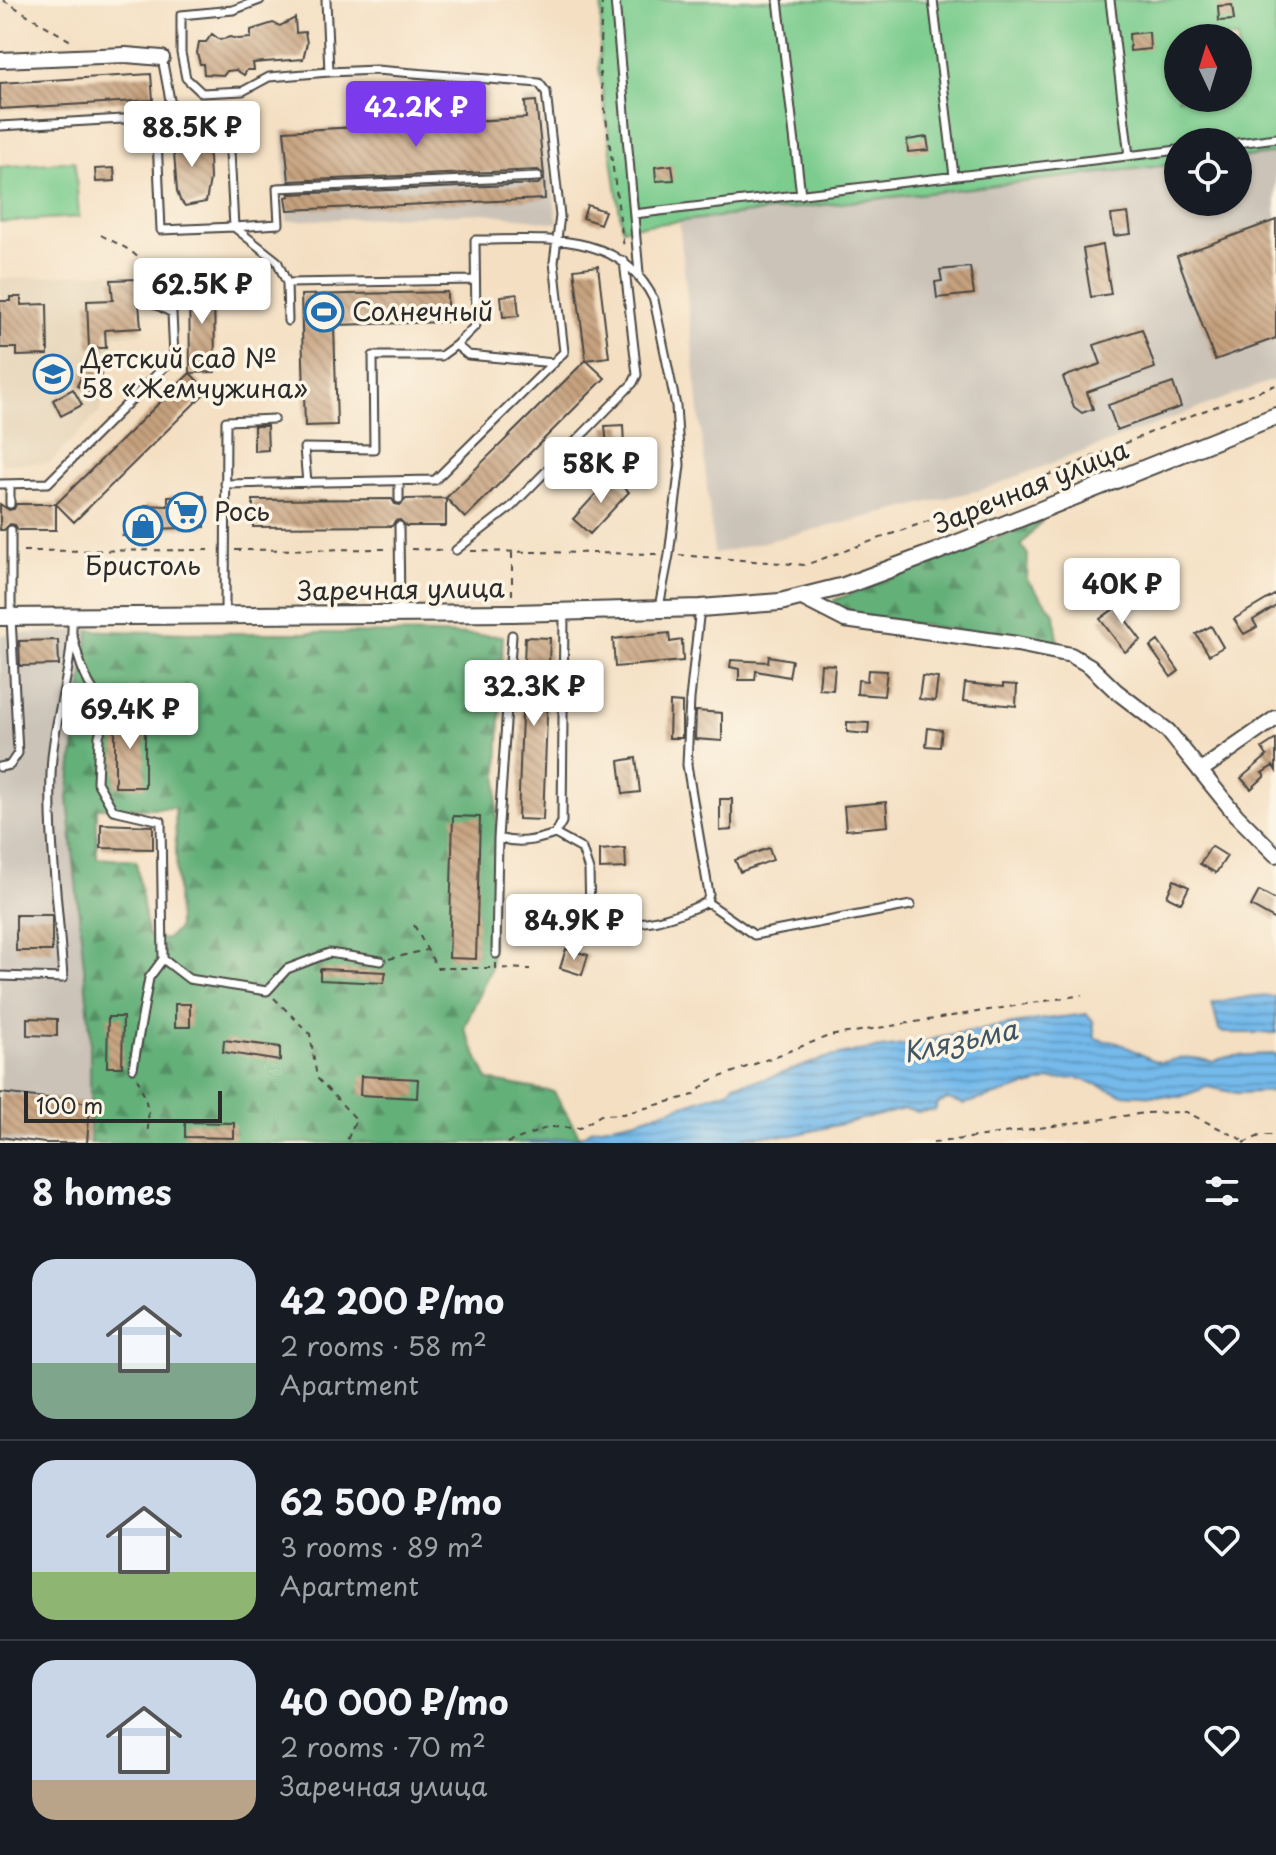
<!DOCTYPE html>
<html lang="en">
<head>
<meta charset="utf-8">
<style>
  :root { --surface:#171b24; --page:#242831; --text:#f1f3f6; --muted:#9ea1a6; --line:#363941; --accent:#7c3aed }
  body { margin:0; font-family:"Playpen Sans",sans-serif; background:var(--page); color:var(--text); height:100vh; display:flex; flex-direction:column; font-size:30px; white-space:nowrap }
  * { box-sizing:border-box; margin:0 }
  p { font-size:26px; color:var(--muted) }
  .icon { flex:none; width:44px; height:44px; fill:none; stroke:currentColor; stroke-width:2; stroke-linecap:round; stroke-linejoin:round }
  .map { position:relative; height:1143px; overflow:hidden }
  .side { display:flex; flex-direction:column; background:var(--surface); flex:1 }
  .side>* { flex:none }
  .needle { width:52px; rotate:356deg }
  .buttons { position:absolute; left:1164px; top:24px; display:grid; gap:16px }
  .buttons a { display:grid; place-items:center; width:88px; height:88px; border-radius:50%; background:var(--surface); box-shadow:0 2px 6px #0004; font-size:40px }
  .scale { position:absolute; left:24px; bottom:20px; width:198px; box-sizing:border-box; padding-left:8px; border:4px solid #2b2b2b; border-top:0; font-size:22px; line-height:28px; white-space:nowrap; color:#2b2b2b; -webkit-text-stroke:6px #fcf5e5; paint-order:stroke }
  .price { position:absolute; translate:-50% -68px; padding:0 18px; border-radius:8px; background:#fff; color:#222; font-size:26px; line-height:52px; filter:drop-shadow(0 2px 4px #0008) }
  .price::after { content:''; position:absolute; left:50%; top:48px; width:24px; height:18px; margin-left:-12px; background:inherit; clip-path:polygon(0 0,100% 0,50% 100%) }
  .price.on { background:var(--accent); color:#fff }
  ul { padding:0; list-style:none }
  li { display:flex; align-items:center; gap:24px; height:200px; padding:0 32px }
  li+li { border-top:2px solid var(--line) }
  li span { display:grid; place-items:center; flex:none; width:224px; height:160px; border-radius:24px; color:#555 }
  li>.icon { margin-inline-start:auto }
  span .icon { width:96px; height:96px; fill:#fffc; stroke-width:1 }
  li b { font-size:34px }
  h2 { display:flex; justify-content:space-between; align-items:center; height:96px; padding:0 32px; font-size:34px }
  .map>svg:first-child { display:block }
  .built { fill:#e3d1b4 }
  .industrial { fill:#cbc3b8 }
  .green { fill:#7bcc8e; stroke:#537c5c; stroke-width:2; fill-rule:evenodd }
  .forest { fill:url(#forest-firs); stroke:#486e52; stroke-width:2; fill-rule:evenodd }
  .water { fill:url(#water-rules); stroke:#50728b; stroke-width:2 }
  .building { fill:url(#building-back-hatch) }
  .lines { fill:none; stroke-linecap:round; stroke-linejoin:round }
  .service-casing { stroke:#494642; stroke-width:11 }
  .minor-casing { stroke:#494642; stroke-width:18 }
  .tertiary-casing { stroke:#494642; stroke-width:20 }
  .path { stroke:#494642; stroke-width:2; stroke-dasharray:6 6; stroke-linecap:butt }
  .service { stroke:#fff; stroke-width:7 }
  .minor { stroke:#fff; stroke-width:14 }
  .tertiary { stroke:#fff; stroke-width:16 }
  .labels { text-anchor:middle; stroke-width:7; stroke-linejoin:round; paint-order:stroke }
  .poi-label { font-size:26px; fill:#2b2b2b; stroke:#fcf5e5; text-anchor:start }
  .street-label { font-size:26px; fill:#2b2b2b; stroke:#fcf5e5 }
  .water-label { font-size:28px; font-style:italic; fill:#415665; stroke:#fcf5e5 }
</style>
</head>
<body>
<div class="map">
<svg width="1276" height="1143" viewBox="0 0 1276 1143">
  <defs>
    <pattern id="forest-firs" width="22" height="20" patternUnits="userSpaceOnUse" patternTransform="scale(2)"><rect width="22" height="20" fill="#64b079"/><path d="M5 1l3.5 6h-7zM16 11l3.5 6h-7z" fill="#538f63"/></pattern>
    <pattern id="water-rules" width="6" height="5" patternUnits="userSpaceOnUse" patternTransform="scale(2)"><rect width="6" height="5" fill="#74baeb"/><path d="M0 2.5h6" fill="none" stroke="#5f97bf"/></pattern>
    <pattern id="building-back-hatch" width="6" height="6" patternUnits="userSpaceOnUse" patternTransform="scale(2)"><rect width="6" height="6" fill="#c6a17e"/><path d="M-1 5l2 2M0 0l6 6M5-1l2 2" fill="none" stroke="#a18367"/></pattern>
  </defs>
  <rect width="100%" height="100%" fill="#fcf5e5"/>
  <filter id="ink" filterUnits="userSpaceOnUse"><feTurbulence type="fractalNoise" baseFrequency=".0125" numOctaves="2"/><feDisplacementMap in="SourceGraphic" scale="16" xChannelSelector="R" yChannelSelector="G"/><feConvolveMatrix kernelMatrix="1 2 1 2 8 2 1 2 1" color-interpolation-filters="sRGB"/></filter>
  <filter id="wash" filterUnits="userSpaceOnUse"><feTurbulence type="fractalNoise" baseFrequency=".006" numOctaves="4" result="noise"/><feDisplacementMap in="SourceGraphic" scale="32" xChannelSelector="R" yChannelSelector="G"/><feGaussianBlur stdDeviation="1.8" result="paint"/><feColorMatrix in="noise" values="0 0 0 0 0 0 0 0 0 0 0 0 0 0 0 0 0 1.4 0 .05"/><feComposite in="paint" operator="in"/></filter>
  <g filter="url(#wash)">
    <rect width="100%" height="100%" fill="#f4dfc2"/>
    <path class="built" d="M141,270L144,332L114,336L100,411L50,463L0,464V279Z"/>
    <path class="industrial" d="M522,98H538L558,223L485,213L287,221L282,131L524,119Z
      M1276,153V379L984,489L714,554L679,221L1178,164V202H1238V158Z
      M89,630L68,798L90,1030V1143H0V635Z"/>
    <path class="green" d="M602,0H1276V153L1238,158V142H1178V164L622,228L599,67ZM1178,38H1238V98H1178Z
      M75,161L79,217L0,222V167Z"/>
    <path class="forest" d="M1042,521L1021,545L1028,555L1027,580L1055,614L1058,645L845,614L834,608V600Z
      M89,630C227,637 365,629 503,636L491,968L464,1028L488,1080L554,1092L580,1137L523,1143H90V1030L68,798ZM97,808H175L178,929L165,940L148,935L136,861L97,858Z"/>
    <path class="water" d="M1255,996L1276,997V1033H1224L1219,1030L1212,1003Z
      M1087,1014L1093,1021L1095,1038C1103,1042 1106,1040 1114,1042C1126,1044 1151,1062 1161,1062C1168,1062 1174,1059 1180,1058C1192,1057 1202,1059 1213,1062C1226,1054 1258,1055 1276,1054V1091L1237,1093L1207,1087L1180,1097L1122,1094L1079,1078L1049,1080L964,1104L947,1099L938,1103L935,1110L918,1112L905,1109L794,1135C780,1137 758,1133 746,1138L744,1143H523L580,1137L592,1129L637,1120L730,1090L734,1084L765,1079L826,1058L858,1051L920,1043L948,1035L1038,1020Z"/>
    <g id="blocks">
      <path class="building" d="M1232,5L1234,20L1219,21L1218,6Z
        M295,18L296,33L305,32L307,43L303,59L253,63L254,70H247L244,75L236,70L227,71L224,75L204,74L203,64H200L197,53L199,42H206L212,34L220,40L230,37L238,39L251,38V30L273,23L280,26Z
        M1149,32L1150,49L1130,51L1129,34Z
        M151,74L153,100L0,109V83Z
        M536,101L544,175L538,170L289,181L284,131L526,118L525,102Z
        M181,134L203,135L209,157L210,179L206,202L185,206L180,200L177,191L174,153L177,150L176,139Z
        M927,137L929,150L908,152L907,140Z
        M672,165L674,180L656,181L655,167Z
        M114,168L115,181L96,182L95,169Z
        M544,178L545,199L288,210L286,197L290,196L289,194L538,184Z
        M587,205L605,211L600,224L583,218Z
        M1128,213L1131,234L1114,236L1111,215Z
        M1276,220V338L1215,360L1177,256Z
        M1103,245L1111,294L1091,297L1083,249Z
        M598,266L609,357L586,360L574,269Z
        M970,267L974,294L937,298L935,282L942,281L940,270Z
        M137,279L141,328L105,330L106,348H89L87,301L113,300L111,280Z
        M189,280H214L215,372L190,373Z
        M447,292V322L334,325L337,425L305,426L301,295Z
        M517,294L519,316L503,317L501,296Z
        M10,297H21V305L47,304L48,355L17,356V348H0V301H10Z
        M1142,329L1155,368L1087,392L1093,409L1082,413L1074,407L1063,377L1101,364L1094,345Z
        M586,360L605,378L465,518L446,498Z
        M87,365L102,373L93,393L77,386Z
        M190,373L207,391L74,522L56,504Z
        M1173,383L1181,407L1117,430L1108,405Z
        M73,389L82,405L61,416L53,400Z
        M623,425L624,445L607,446L605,426Z
        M254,426H267L268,450L254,451Z
        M612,476L629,492L590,534L573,519Z
        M168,496H204L205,527L156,529V535L123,536L138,514H144L145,505L168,506Z
        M446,498V526H406L400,520L395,521L392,526L253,527V500L392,499L395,504L400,505L406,499Z
        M0,504L9,510L14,509L16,504H56V530H18L15,525L10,524L4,530H0Z
        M1276,594V606L1253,620L1257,627L1244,634L1234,619Z
        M1129,598L1136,607L1123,616L1141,640L1125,652L1100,619Z
        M1211,626L1223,647L1209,655L1196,634Z
        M669,633L670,642L682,640L683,661L615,667L613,639Z
        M525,637L550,638L543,820L518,819Z
        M58,640L59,665L20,666L19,641Z
        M1158,641L1179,671L1171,677L1150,647Z
        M769,656L792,660L789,677L756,671L755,680H739V669L730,667L731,660L768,662Z
        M821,664L835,665L833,690L819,689Z
        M868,670L887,671L884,696L857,694L858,680L867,681Z
        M922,676L938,678L935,701L919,699Z
        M965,683L1003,687V684L1017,685L1016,706L963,701Z
        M670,702L682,703V738H669Z
        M696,711L722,713V741L695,739Z
        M115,715H145V787H115Z
        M847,722L869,723L868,734L847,732Z
        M928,728L942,730L940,747L926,746Z
        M1276,739V771L1273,766L1262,773L1265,776L1251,789L1241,778L1267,756L1262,748Z
        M636,758L640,792L623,794L619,761Z
        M720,799H732V830L720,831Z
        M886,802L888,826L846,830L844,806Z
        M453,816L480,817L476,959L449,958Z
        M101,824L153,826V849L101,848Z
        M1211,846L1227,856L1216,873L1200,864Z
        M625,848L626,868L600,869V850Z
        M769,848L773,860L740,872L735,860Z
        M1174,880L1189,887L1181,903L1167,896Z
        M1259,891L1276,900V920L1251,906Z
        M16,915H52V951H16Z
        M566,949L588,955L582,975L560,968Z
        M320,969L386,972L384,983L320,980Z
        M175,1004H190V1027H175Z
        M108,1017H123L122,1067H107Z
        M27,1018L57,1019V1036L27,1035Z
        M224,1040L280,1047V1061L223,1052Z
        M361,1076L418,1079L417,1098L360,1095Z
        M0,1093L90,1103L87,1143H45L0,1137Z
        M185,1122L234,1123V1138L185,1137Z"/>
    </g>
  </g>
  <g filter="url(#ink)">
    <use href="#blocks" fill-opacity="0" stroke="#494642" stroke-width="2"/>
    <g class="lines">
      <g class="service-casing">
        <path id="service" d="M260,0L233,10L181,15V53L186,78L202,93L243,91L269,77L329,72
          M615,0L639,273
          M778,0L801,195
          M933,0L954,176
          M1110,0L1129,156
          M162,58L173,116
          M0,126L228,113L234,227L161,230L156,116
          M1238,143L1276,138
          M634,214L1178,150
          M287,283L277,261L234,227L279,224L277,188L538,177
          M288,321L287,283L475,280
          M456,345L468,355L554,363
          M307,483L304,448L374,449L373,356H441L456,345L476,325L475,240C542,240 620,229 654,300L676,406L680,465L669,555L659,607
          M0,484L48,483L174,357L172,313L155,304L154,278
          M10,484V504
          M225,484L435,480L564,352L554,262L560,216L546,92L539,83L376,70L329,72L326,0
          M399,499V481
          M399,526L400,612
          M456,550L511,507L633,383L637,375L624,261
          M225,614L226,421L274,419
          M73,636C80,667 87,685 107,710L99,736L97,782L113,810L161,821L163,959L149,978L133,1068
          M0,767L10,765L18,753L11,617V530
          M555,834L582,849L589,870L590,912C626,934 671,919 707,902L709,894L687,765L690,699L700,608
          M498,838L512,635
          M707,902L754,935L911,905
          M496,954L498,838C519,844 534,841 555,834L562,822L564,614
          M163,959L189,979L267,991L287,969L329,953L381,961
          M0,976L63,978C59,911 49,842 51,775C52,721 74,670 72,617"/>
      </g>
      <g class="minor-casing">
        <path id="minor" d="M0,60L126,55L162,58
          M802,598L845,620L1017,644L1071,655L1090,666L1116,691L1168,731L1236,815L1276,855
          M1200,771L1276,718"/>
      </g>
      <g class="tertiary-casing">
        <path id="tertiary" d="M0,617L513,613L700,608L780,602L844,586L933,553L1276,416"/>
      </g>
      <path class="path" d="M3,0L74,43
        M602,0L599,67L624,248
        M101,235C118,245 138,250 146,270
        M411,549L445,550
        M235,550L389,549
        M23,551L213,550
        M471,551L657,554
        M512,553V598
        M679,555L805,565L995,497L1195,414L1276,385
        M414,925L437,968H496
        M389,959L426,950
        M496,963V968L530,969
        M274,998L310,1034L317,1078L356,1119L346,1143
        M137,1078C146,1098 151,1113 147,1134
        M507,1143L549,1127L580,1128L601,1115L623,1114L694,1095L707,1082L829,1036L1082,995
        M933,1143L1145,1113L1186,1112L1245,1141
        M1243,1143L1262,1135H1276"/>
      <use href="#service" class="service"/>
      <use href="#minor" class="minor"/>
      <use href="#tertiary" class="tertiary"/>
    </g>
  </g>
  <defs>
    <g id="stadium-ring" transform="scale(2)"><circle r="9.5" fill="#fcf5e5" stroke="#1f6fb2" stroke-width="1.5"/><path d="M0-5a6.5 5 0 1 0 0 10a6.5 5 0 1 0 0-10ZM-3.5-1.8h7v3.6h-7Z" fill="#1f6fb2"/></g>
    <g id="school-ring" transform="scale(2)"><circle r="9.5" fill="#fcf5e5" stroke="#1f6fb2" stroke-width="1.5"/><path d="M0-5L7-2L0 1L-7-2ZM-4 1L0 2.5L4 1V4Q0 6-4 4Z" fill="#1f6fb2"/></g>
    <g id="supermarket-ring" transform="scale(2)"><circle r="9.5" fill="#fcf5e5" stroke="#1f6fb2" stroke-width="1.5"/><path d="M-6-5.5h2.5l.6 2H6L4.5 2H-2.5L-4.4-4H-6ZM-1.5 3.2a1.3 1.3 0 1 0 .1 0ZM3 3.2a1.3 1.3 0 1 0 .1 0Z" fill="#1f6fb2"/></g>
    <g id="shop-ring" transform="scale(2)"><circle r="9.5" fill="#fcf5e5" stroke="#1f6fb2" stroke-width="1.5"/><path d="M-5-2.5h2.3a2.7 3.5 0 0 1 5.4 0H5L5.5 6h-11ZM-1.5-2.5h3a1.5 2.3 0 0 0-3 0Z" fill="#1f6fb2"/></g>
  </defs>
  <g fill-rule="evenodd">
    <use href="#stadium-ring" x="324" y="312"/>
    <use href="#school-ring" x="53" y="374"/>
    <use href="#supermarket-ring" x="186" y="512"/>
    <use href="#shop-ring" x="143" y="526"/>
  </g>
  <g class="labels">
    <g class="poi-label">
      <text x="352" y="321">Солнечный</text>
      <text x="81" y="368">Детский сад №<tspan x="81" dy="30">58 «Жемчужина»</tspan></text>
      <text x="214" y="521">Рось</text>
      <text x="143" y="575" text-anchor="middle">Бристоль</text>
    </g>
    <g class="street-label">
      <text transform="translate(1031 487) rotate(-22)" y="9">Заречная улица</text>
      <text transform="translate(401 590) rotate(-1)" y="9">Заречная улица</text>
    </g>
    <g class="water-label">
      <text transform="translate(960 1041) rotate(-12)" y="10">Клязьма</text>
    </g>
  </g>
</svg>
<div class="buttons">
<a><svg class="needle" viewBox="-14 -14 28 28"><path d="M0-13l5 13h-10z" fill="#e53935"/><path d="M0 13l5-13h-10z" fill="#9ea1a6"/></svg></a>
<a><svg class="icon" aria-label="locate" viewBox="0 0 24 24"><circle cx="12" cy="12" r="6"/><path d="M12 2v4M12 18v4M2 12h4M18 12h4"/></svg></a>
</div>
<div class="scale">100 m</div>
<b class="price on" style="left:416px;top:149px">42.2K ₽</b>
<b class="price" style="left:192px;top:169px">88.5K ₽</b>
<b class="price" style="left:202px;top:326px">62.5K ₽</b>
<b class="price" style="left:601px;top:505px">58K ₽</b>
<b class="price" style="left:1122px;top:626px">40K ₽</b>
<b class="price" style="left:534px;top:728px">32.3K ₽</b>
<b class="price" style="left:130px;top:751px">69.4K ₽</b>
<b class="price" style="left:574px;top:962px">84.9K ₽</b>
</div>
<section class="side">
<h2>8 homes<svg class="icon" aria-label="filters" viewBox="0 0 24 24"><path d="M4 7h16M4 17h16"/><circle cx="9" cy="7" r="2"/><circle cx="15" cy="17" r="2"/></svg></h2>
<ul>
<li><span style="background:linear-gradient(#c9d6e8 65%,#7fa58c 0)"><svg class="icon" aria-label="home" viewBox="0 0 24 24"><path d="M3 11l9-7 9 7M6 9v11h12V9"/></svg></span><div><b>42 200 ₽/mo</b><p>2 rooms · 58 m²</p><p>Apartment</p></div><svg class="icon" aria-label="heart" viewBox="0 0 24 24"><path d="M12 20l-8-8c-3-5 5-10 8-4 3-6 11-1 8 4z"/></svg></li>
<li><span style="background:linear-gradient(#c9d6e8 70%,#8fb573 0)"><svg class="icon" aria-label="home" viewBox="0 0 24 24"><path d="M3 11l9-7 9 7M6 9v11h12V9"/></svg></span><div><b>62 500 ₽/mo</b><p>3 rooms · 89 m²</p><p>Apartment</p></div><svg class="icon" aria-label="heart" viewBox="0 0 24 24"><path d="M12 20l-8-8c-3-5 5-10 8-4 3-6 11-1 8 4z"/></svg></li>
<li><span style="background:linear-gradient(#c9d6e8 75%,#b9a48a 0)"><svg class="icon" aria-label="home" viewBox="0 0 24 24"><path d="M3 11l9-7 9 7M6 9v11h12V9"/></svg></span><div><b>40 000 ₽/mo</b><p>2 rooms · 70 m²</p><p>Заречная улица</p></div><svg class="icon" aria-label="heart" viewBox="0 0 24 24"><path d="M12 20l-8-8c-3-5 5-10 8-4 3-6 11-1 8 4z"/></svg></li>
</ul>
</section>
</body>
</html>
